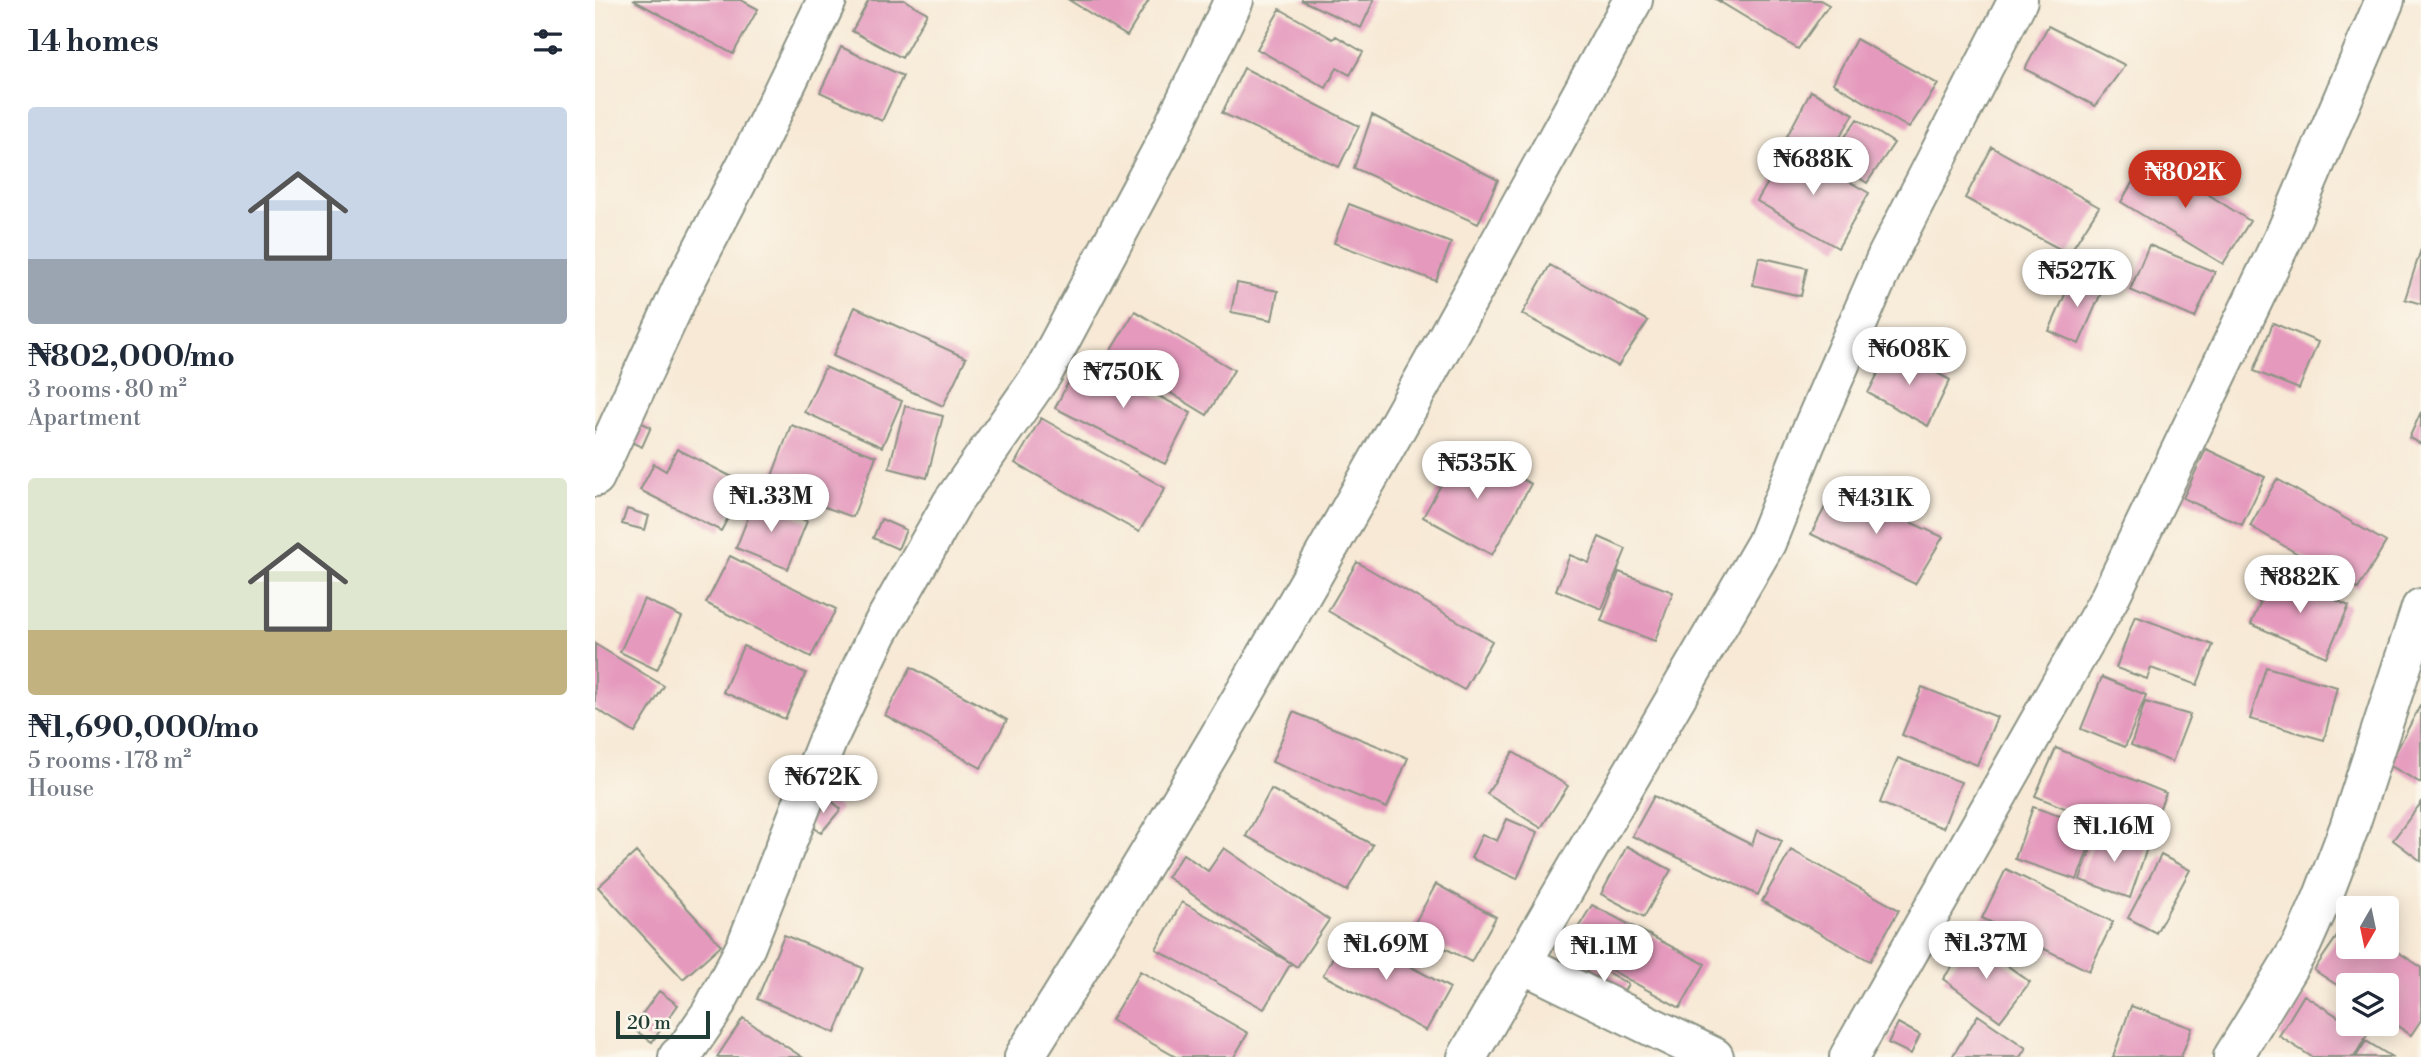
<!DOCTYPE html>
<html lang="en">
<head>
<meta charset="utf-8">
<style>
  :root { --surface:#fff; --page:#f6f6f7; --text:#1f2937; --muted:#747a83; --accent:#c8321e }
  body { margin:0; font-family:"Libre Bodoni",serif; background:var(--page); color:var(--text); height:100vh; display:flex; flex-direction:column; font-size:26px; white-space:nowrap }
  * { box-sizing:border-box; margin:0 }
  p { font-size:23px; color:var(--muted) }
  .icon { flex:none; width:38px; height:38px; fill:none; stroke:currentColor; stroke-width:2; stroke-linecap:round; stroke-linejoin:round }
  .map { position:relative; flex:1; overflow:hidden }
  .side { display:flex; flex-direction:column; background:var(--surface); width:595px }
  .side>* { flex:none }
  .needle { width:46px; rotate:189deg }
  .buttons { position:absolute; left:1741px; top:896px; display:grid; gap:14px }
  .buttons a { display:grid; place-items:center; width:63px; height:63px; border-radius:7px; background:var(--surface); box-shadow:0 4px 18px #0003; font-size:35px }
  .scale { position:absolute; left:21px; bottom:18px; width:94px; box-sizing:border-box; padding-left:7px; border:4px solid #1f3d34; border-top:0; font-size:19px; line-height:24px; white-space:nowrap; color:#1f3d34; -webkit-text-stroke:5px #fbf7ec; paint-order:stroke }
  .price { position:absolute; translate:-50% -60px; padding:0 16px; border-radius:24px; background:#fff; color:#222; font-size:23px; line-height:46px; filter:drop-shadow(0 2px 4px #0008) }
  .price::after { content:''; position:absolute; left:50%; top:42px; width:21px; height:16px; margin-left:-10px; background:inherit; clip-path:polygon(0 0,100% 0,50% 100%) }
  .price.selected { background:var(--accent); color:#fff }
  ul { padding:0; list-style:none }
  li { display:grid; align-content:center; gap:14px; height:371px; padding:0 28px }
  li span { display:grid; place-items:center; height:217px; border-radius:7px; color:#555 }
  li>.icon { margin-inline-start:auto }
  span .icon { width:126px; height:126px; fill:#fffc; stroke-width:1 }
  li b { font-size:30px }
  h2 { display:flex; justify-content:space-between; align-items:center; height:84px; padding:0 28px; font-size:30px }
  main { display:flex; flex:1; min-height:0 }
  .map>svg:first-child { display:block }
  .building { fill:#e59abd }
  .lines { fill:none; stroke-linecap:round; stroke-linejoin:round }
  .minor-casing { stroke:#8b9384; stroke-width:42 }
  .minor { stroke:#fff; stroke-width:38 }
</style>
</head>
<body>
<main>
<section class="side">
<h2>14 homes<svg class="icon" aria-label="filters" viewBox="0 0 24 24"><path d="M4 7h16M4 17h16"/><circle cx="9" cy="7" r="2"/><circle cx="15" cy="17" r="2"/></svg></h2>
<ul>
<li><span style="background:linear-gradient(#c9d6e8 70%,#9aa5b1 0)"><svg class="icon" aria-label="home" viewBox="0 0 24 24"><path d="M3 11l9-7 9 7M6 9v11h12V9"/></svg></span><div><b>₦802,000/mo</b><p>3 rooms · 80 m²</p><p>Apartment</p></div></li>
<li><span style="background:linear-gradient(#dfe7d0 70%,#c2b280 0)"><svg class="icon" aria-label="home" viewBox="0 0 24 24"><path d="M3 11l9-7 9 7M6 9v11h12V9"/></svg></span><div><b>₦1,690,000/mo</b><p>5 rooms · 178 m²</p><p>House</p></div></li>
</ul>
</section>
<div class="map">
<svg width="1826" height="1057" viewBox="0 0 1826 1057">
  <rect width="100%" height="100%" fill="#fbf7ec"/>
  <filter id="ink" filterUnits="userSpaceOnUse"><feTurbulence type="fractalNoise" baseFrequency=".0143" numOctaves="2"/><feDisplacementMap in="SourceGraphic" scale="14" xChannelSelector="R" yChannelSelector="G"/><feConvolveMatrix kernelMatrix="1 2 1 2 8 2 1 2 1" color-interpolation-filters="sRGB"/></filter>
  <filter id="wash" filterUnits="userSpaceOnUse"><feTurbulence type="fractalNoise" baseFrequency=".00686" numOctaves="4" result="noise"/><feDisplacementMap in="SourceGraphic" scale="28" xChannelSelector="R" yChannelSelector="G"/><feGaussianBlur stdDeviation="1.57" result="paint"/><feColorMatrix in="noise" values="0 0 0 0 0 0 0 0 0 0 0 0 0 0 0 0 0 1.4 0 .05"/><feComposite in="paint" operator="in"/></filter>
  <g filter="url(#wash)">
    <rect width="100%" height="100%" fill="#f7e9d5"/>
    <g id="blocks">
      <path class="building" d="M38,0H146L163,9L138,54Z
        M274,0H309L332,13L307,58L257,31Z
        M474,0H554L532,36Z
        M706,0H779L766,28Z
        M1122,0H1225L1234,5L1203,49Z
        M685,9L738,39L741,36L768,52L755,75L742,68L731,88L662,49Z
        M1453,26L1530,65L1500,106L1430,69Z
        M1261,39L1343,84L1314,128L1238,83Z
        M246,47L308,76L287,121L225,92Z
        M649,68L764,126L744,167L627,113Z
        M1216,91L1259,114L1232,158L1191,138Z
        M777,115L903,180L883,224L759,168Z
        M1262,119L1299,143L1272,183L1235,159Z
        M1194,147L1274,193L1243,248L1162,201Z
        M1397,147L1504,207L1474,254L1370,198Z
        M1553,156L1655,221L1628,264L1526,202Z
        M754,204L856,243L841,281L739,243Z
        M1554,245L1620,272L1600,318L1535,290Z
        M1826,249V304L1810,299Z
        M1164,257L1212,268L1206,296L1158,285Z
        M955,265L1053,321L1023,366L927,314Z
        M1479,274L1509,286L1484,344L1454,331Z
        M642,283L683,291L677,320L636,312Z
        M260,307L371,358L348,406L238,356Z
        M540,311L639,370L612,415L513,355Z
        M1678,323L1723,342L1704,389L1659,371Z
        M1296,348L1355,380L1333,426L1273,393Z
        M487,356L596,413L570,464L460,408Z
        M230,367L307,401L287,447L209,412Z
        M310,406L348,416L332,478L294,468Z
        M1826,412V444L1814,438Z
        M29,415L56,427L47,447L20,435Z
        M446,418L570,488L544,532L420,463Z
        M196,425L281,456L258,517L173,487Z
        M867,447L936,484L897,555L828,517Z
        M82,449L151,484L126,531L45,490L59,464L71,471Z
        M1611,449L1670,477L1647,525L1588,498Z
        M1682,479L1791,542L1763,589L1655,526Z
        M1240,488L1348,537L1320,584L1216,534Z
        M160,500L212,521L193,569L141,548Z
        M32,509L54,516L50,530L27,524Z
        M286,519L311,530L303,549L278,538Z
        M1004,537L1031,549L1007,609L961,590L975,555L994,563Z
        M135,556L241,609L216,657L111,603Z
        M762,562L897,641L869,690L733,611Z
        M1024,572L1078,592L1060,641L1006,621Z
        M1679,572L1754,606L1731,657L1656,624Z
        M49,599L87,617L62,670L25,652Z
        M1540,616L1618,645L1602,685L1556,668L1552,679L1521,668Z
        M0,644L69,686L40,733L0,708Z
        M148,646L211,673L190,719L128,692Z
        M316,667L412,720L386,768L290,715Z
        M1671,667L1742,687L1729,740L1655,719Z
        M1507,677L1551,695L1530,747L1486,729Z
        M1327,687L1402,717L1382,765L1307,735Z
        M1550,702L1595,715L1577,762L1536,745Z
        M1826,704V783L1794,765Z
        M698,712L813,758L792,808L677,762Z
        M1461,748L1571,793L1551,841L1440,796Z
        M918,752L973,786L946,828L892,794Z
        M1303,758L1366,782L1348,828L1285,803Z
        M676,789L778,845L752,891L651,836Z
        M231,796L246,809L226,833L210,820Z
        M1059,796L1157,845L1162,830L1187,841L1163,895L1037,836Z
        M1826,803V861L1798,840Z
        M1438,807L1501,828L1482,880L1420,859Z
        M912,819L943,832L922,879L876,858L887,834L902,841Z
        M1502,831L1552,848L1535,898L1485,880Z
        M1032,846L1076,870L1049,917L1006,894Z
        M629,848L734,920L702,967L572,877L588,854L613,871Z
        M1196,850L1304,910L1275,961L1167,901Z
        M41,852L126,945L88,979L3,887Z
        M1566,855L1595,870L1561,933L1533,918Z
        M1411,869L1518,922L1494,971L1387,918Z
        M841,884L901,917L876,962L816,930Z
        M587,902L696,963L669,1009L561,949Z
        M997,905L1110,964L1085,1008L972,946Z
        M1754,919V947H1792V945L1826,967V1020L1816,1035L1792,1019V985H1754V993L1719,970Z
        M752,932L855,988L831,1031L728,975Z
        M189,935L268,968L240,1033L162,999Z
        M1377,940L1435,982L1405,1021L1348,979Z
        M996,963L1033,984L1022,1004L985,984Z
        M545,971L653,1033L639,1057H581L516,1020Z
        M64,991L83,1005L57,1042L37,1028Z
        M1709,995L1772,1035L1759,1057H1717L1684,1036Z
        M1536,1006L1597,1028L1586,1057H1518Z
        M1383,1015L1431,1048L1425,1057H1357Z
        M148,1018L207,1057H122Z
        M1303,1023L1325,1035L1316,1054L1293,1043Z
        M1771,1041L1797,1057H1761Z"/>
    </g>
  </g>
  <g filter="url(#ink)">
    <use href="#blocks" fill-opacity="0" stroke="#8b9384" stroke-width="2"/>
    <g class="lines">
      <g class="minor-casing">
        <path id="minor" d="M0,477L86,290L162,144L232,0
          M926,963L1119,1057
          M83,1057L90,1051L116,1013L151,946L233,739L283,633L357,503L448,373L569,146L639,0
          M429,1057C646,713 843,357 1038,0
          M872,1057L1171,543L1210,445L1292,256L1423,0
          M1254,1057L1514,599L1692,230L1790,0
          M1638,1057L1707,944L1727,899L1754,828L1826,608"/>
      </g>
      <use href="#minor" class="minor"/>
    </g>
  </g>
</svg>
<div class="buttons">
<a><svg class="needle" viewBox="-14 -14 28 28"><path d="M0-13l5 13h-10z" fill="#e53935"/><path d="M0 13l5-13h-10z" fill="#747a83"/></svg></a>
<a><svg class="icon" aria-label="layers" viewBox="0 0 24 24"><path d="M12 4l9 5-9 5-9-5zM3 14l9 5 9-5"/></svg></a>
</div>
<div class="scale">20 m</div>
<b class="price" style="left:1218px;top:197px">₦688K</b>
<b class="price selected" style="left:1590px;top:210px">₦802K</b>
<b class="price" style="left:1482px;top:309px">₦527K</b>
<b class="price" style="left:1314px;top:387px">₦608K</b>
<b class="price" style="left:528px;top:410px">₦750K</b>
<b class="price" style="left:882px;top:501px">₦535K</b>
<b class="price" style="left:176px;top:534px">₦1.33M</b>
<b class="price" style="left:1281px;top:536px">₦431K</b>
<b class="price" style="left:1705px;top:615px">₦882K</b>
<b class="price" style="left:228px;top:815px">₦672K</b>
<b class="price" style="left:1519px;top:864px">₦1.16M</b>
<b class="price" style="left:1391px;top:981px">₦1.37M</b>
<b class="price" style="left:791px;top:982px">₦1.69M</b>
<b class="price" style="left:1009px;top:984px">₦1.1M</b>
</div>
</main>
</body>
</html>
